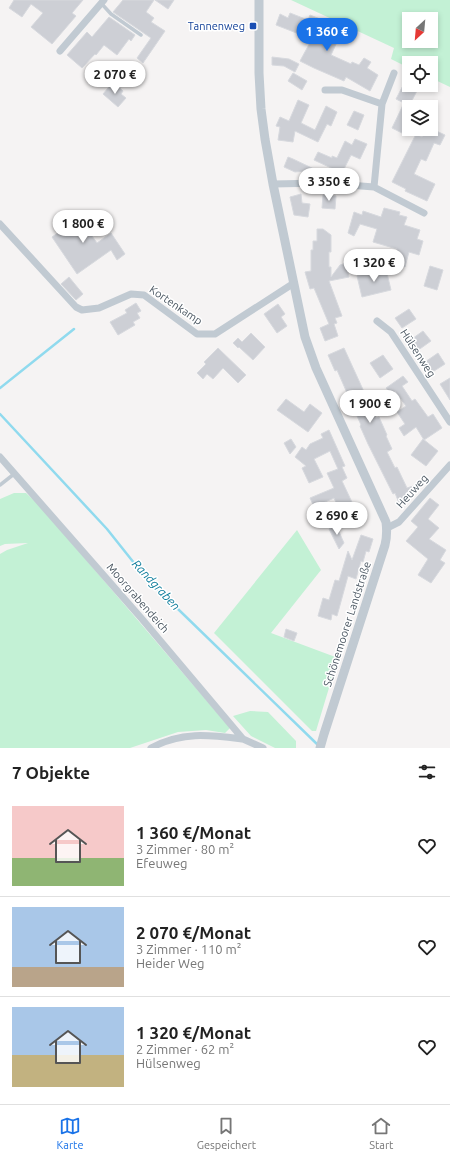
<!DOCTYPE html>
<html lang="de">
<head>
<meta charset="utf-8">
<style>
  :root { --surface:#fff; --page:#f2f2f2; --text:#222; --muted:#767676; --line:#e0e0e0; --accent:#1a73e8 }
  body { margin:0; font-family:Ubuntu,sans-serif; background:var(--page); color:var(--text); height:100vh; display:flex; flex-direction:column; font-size:15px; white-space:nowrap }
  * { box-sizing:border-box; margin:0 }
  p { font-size:13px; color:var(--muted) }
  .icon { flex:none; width:22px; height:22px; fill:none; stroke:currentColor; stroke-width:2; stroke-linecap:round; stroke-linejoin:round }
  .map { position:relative; height:748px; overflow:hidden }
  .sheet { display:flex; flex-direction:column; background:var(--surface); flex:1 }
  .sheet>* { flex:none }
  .needle { width:26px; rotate:206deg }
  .fabs { position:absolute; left:402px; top:12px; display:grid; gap:8px }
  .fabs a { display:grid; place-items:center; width:36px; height:36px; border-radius:0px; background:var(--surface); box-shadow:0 2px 6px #0003; font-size:20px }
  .price { position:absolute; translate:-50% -34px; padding:0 9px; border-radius:14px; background:#fff; color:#222; font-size:13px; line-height:26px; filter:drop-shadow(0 1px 2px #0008) }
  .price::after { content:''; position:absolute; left:50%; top:24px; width:12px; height:9px; margin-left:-6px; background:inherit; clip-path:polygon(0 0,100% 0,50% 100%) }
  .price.active { background:var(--accent); color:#fff }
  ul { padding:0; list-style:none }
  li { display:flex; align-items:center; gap:12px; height:100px; padding:0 12px }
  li+li { border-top:1px solid var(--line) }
  li span { display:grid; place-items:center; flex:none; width:112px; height:80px; border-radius:0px; color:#555 }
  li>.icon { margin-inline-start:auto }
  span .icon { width:48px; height:48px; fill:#fffc; stroke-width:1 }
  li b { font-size:17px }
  h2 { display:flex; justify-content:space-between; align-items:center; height:48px; padding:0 12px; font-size:17px }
  .tab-bar { display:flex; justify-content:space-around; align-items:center; height:56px; border-top:1px solid var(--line); background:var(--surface); font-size:11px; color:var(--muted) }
  .tab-bar a { display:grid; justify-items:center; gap:2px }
  .tab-bar .active { color:var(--accent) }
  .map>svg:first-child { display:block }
  .green { fill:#c3f1d5; fill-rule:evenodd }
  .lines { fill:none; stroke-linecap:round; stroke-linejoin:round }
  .stream { stroke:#90daee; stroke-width:2.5 }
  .building { fill:#cdcfd5; stroke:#d7d9de }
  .service { stroke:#c1cad2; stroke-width:3.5 }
  .minor { stroke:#c1cad2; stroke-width:7 }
  .tertiary { stroke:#c1cad2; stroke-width:9 }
  .transit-dot { fill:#1a4fb4; stroke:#fff; stroke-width:1.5 }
  .labels { text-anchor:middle; stroke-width:3; stroke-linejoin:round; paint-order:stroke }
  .transit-label { font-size:11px; fill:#164399; stroke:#fff; text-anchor:end }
  .street-label { font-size:11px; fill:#4a5661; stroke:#fff }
  .water-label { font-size:12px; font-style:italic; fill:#0c7c9b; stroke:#fff }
</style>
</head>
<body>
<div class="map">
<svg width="450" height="748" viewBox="0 0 450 748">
  <rect width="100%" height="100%" fill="#f5f3f3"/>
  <path class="green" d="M291,0H450V87L431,78V63H409V68L391,59L394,48ZM409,19H431V41H409Z
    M14,493H26L40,506L230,728L225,733L206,730L178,732L130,748H0V554L7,550L28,543L5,544L0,546V499Z
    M297,530L321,570L271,633L338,658L316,731H312L214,633Z
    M250,711L268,712L296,741V748H275L251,736L233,716Z"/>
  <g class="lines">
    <path class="stream" d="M0,388L74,329
      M0,414L107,529L146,578L319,746"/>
  </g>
  <path class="building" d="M14,0H83L72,13L76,16L52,44L31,27L43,13L31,4L22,17L9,8Z
    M123,0H154L146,12L154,18L151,22L165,31L143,63L137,58L151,38L113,12Z
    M155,0H174L168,9Z
    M290,13L308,20L310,15L320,19L316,29L337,39L336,41L337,42L331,55L351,64L352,62L359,65L364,58L371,62L367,68L378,75L370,91L346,77L344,81L314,68L300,61L312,39L276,25L280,14L288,18Z
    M109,17L135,35L131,41L129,39L117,55L104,45L96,55L95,54L82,68L67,55L87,32L92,37Z
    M272,57L289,59L299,64L295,72L284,66L272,65Z
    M293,73L307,81L302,90L288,81Z
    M409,74V85H420L404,116L409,119L402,133L392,128L404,103L396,99Z
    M113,82L123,91L121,94L126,98L118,107L103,94Z
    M298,100L309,105L301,123L315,130L326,106L337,112L331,126L327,124L318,142L295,131L293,142L278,140L280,127L276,126L280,117L289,121Z
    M354,111L364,115L358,130L347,125Z
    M426,129H432L445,135L440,145L434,143L426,161L421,159L414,174L435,184L427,201L405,191L406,189L392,182L416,134L422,137Z
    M355,139L367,144L360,159L351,155L342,173L314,160L318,152L332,158V156L337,158L345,141L352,145Z
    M288,157L293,159L316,170L295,172L284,167Z
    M301,194L302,203L310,204L308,217L294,215L290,197Z
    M323,195L336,196L335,209L322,208Z
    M384,208L400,212L399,215L407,217L404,225L420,230L417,239L423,241L419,255L409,252L405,267L393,263L397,249L373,242L377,229L360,224L354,236L348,233L354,212L362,215L363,211L381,217Z
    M68,210L78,219L79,218L97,243L111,233L125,254L117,260L111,250L77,274L52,237L66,227L58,221Z
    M317,229H323L331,235V252H329V267H331V277L340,265L346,263L349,277L329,281L342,316L335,318L337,323L334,324L338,336L325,341L320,328L329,324L314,288L310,289L305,272L311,271V250H313V241H317Z
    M430,266L443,270L437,290L424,286Z
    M386,269L391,290L362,297L357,276Z
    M69,277L83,294L76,300L61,284Z
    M136,303L141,311L137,313L140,318L133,322L135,325L118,335L110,322L127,313L125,310Z
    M278,304L285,314L281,317L287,326L277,333L264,314Z
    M409,309L416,319L402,328L395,318Z
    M423,331L431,341L417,351L409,341Z
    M251,333L265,347L253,360L239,347L238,348L233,343L238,338L242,342Z
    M218,348L246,375L238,383L223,368L213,379L207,374L203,379L197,373L206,364L204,362Z
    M344,348L376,418L379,417L387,435L386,436L392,449L387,452L395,468L397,467L407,488L413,486L406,500L399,503L395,493L393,494L368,444L360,426L361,425L337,370L335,371L328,355Z
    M438,353L445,364L431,373L425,362Z
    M383,355L393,369L380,378L370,363Z
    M403,376L408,382L402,386L412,401L415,399L428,417L433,414L442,428L424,440L416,427L404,436L399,428L405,424L397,412L406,406L395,391L391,394L386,388Z
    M450,378V400L440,384Z
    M286,399L304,412L310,404L322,413L308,432L277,410Z
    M329,430L345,466L342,467L347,478L342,481L359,517L354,519L355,521L346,526L334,498L314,507L310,498L334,488L327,473L338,469L330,451L314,459L323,477L309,483L302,468L306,466L295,457L302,447L306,450L310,444L323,438L321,434Z
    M291,439L296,447L290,454L284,443Z
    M423,439L438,451L426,466L411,455Z
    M430,498L439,505L428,519L439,528L429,539L446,550L440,560L445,563L431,583L418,575L428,559L406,541L418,527L411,521Z
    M336,525L344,543L339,549L329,529Z
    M361,535L373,539L369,552L366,551L363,562L361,561L356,579L348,576L337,616L332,614L331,620L318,616L323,598L329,600L335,580L339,581L348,551L352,560Z
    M286,629L297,633L294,641L284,637Z"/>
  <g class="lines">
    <path class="service" d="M101,3L111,14L141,35
      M0,485L14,474"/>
    <path class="minor" d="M60,51L104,0
      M325,90H342L382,104
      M273,184L323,183L374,187L424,213
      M374,187L382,104L394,73
      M0,224L76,307L82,310L99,308L131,294L144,295L197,334H215L294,283
      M377,321L391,332L450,422
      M0,457L142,619L243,739L263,748
      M387,528L399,522L450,465
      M151,748C182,731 210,735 243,739"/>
    <path class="tertiary" d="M259,0V73L261,109L265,139L273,184L305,337L316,368L386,522C387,530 387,537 385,545L324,734L320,748"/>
  </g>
  <rect class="transit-dot" x="249" y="22" width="8" height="8" rx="2"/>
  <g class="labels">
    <g class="transit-label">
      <text x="245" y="30">Tannenweg</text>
    </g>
    <g class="street-label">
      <text transform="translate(176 305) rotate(34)" y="4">Kortenkamp</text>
      <text transform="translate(418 353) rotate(57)" y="4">Hülsenweg</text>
      <text transform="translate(412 491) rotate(-48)" y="4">Heuweg</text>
      <text transform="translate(138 598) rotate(49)" y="4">Moorgrabendeich</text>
      <text transform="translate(347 624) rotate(-72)" y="4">Schönemoorer Landstraße</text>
    </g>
    <g class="water-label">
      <text transform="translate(156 585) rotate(47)" y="4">Randgraben</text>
    </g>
  </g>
</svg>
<div class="fabs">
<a><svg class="needle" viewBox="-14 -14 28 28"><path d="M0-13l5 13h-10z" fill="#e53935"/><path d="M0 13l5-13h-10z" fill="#767676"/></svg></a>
<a><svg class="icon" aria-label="locate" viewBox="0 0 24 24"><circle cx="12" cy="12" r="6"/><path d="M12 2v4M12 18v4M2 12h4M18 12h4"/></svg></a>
<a><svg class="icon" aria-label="layers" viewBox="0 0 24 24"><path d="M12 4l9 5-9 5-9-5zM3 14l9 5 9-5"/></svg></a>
</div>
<b class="price active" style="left:327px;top:52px">1 360 €</b>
<b class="price" style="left:115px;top:95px">2 070 €</b>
<b class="price" style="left:329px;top:202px">3 350 €</b>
<b class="price" style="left:83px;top:244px">1 800 €</b>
<b class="price" style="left:374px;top:283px">1 320 €</b>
<b class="price" style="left:370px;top:424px">1 900 €</b>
<b class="price" style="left:337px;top:536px">2 690 €</b>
</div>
<section class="sheet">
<h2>7 Objekte<svg class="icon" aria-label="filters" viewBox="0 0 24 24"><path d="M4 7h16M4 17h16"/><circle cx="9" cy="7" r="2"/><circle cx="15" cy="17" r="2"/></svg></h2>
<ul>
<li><span style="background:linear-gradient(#f6c9c9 65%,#8fb573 0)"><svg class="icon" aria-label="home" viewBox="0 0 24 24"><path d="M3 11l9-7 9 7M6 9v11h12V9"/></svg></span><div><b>1 360 €/Monat</b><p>3 Zimmer · 80 m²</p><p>Efeuweg</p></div><svg class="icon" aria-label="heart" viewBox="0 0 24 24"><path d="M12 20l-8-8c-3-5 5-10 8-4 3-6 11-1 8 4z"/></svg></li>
<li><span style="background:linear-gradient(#a9c7e8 75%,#b9a48a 0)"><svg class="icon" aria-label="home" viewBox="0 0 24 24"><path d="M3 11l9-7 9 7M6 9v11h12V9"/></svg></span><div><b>2 070 €/Monat</b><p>3 Zimmer · 110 m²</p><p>Heider Weg</p></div><svg class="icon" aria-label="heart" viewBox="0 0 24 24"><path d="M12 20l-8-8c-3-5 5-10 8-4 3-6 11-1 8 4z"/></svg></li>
<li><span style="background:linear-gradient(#a9c7e8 60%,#c2b280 0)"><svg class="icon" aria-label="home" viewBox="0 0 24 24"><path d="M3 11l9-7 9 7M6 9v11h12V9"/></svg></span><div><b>1 320 €/Monat</b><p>2 Zimmer · 62 m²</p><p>Hülsenweg</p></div><svg class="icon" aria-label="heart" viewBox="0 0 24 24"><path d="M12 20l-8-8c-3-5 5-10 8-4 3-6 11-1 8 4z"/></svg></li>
</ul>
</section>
<nav class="tab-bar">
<a class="active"><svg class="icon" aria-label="map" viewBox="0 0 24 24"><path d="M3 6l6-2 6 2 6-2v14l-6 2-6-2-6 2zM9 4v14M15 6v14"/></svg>Karte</a>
<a><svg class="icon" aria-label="saved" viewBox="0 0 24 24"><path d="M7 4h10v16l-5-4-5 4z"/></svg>Gespeichert</a>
<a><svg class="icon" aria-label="home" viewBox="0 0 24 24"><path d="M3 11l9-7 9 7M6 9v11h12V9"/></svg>Start</a>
</nav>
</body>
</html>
